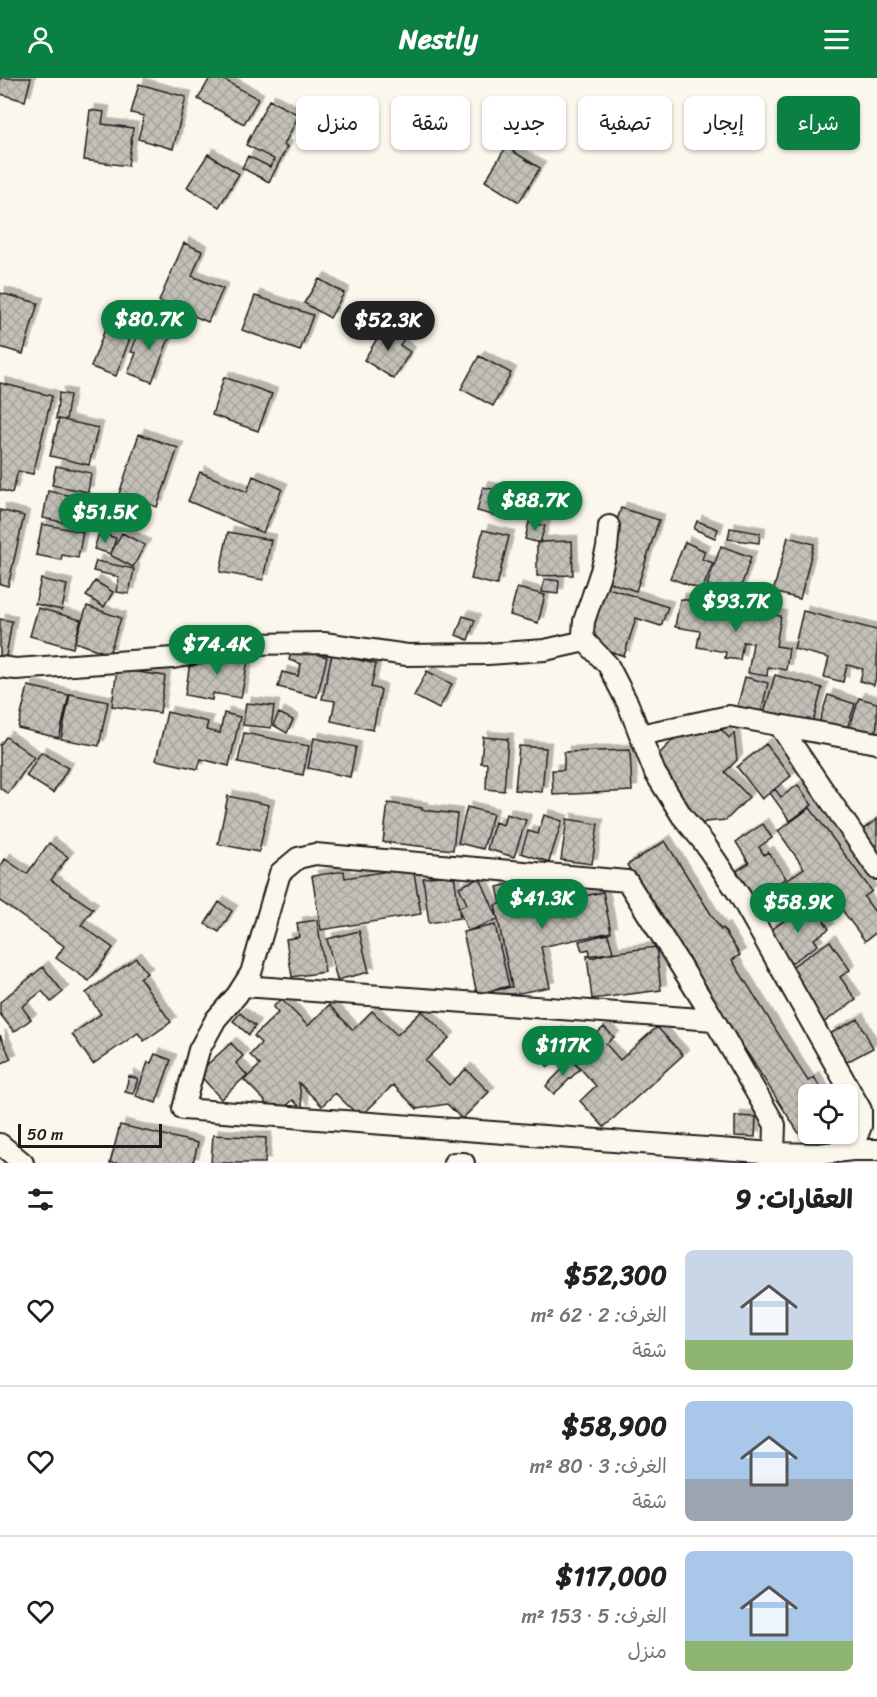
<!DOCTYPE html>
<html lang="ar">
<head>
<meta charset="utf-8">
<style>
  :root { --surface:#fff; --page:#f6f6f6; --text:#202124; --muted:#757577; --line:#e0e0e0; --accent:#0b8043 }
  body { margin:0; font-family:Sriracha,"Playpen Sans Arabic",sans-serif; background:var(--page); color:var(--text); direction:rtl; height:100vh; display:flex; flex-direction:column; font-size:22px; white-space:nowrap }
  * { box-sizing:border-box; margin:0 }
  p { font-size:20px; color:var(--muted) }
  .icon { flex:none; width:33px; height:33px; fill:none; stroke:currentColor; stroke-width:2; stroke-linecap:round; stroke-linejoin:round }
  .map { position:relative; height:1085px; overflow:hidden; direction:ltr }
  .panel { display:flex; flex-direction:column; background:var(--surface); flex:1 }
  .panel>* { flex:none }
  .banner { position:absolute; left:18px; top:18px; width:842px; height:54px; direction:rtl; display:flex; gap:12px }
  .buttons { position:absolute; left:798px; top:1006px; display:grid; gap:12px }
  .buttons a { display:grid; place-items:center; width:60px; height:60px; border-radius:9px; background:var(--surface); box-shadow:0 2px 4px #0004; font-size:30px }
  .scale { position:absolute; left:18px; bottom:15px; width:144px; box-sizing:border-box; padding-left:6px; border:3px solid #1c1c1c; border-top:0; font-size:16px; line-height:21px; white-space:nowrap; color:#1c1c1c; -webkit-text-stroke:4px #fbf7ec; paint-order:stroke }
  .price { position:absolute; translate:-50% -51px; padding:0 14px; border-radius:21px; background:var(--accent); color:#fff; font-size:20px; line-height:39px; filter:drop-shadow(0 2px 3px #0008) }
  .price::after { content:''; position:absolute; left:50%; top:36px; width:18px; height:14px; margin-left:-9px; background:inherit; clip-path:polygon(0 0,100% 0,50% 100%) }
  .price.active { background:#222; color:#fff }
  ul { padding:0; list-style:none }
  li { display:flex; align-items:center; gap:18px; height:150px; padding:0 24px }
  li+li { border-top:2px solid var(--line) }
  li span { display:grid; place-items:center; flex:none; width:168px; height:120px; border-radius:9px; color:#555 }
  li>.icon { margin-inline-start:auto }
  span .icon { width:72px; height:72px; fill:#fffc; stroke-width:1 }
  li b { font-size:26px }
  h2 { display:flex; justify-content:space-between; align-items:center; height:72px; padding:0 24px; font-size:26px }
  .tag { padding:0 21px; border-radius:9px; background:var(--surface); box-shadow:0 2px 4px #0004; font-size:21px; line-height:54px }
  .tag.active { background:var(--accent); color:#fff }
  header { display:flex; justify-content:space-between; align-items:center; height:78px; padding:0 24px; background:var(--accent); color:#fff; font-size:27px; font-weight:800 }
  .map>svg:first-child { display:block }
  .building { fill:url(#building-cross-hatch); stroke:#1c1c1c; stroke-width:1.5; filter:url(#shadow) }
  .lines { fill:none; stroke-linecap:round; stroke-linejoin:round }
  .street-casing { stroke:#1c1c1c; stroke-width:24 }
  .street { stroke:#fbf7ec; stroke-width:20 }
</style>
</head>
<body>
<header><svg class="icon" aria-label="menu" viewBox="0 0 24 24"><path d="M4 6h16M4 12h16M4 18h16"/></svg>Nestly<svg class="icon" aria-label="person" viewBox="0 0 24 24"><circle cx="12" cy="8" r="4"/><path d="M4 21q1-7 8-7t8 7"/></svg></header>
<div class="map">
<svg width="877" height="1085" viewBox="0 0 877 1085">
  <defs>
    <pattern id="building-cross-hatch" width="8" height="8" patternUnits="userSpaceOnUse" patternTransform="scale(1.5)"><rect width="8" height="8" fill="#c3c0b8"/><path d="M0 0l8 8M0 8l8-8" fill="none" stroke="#a7a49e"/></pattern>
    <filter id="shadow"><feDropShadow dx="5.5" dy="-5.5" stdDeviation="0" flood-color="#0004"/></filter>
  </defs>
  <rect width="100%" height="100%" fill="#fbf7ec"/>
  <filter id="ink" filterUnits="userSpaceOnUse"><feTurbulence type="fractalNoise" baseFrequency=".0167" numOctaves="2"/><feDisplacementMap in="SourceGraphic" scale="12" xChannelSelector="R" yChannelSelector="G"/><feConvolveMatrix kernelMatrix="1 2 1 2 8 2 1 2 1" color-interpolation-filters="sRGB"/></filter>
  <g filter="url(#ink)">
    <path class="building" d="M0,0H31L25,23L0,16Z
      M210,0H221L258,21L244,46L198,21Z
      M139,6L186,19L173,71L138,61L144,38L131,35Z
      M269,22L299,37L284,67L287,69L269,104L242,90L248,78L270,89L274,81L246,67Z
      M90,32L104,34L102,46L133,50L128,88L84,82Z
      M506,69L540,90L519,124L485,103Z
      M208,76L239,96L219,129L187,109Z
      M184,165L202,173L192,198L223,211L208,244L159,223Z
      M319,201L344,215L330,240L304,225Z
      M0,215L38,225L23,276L0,269Z
      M255,218L313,237L300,273L242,252Z
      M112,232L137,241L116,298L91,289Z
      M143,243L172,253L152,304L128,295L136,275L131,274Z
      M386,246L406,258L400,267L410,274L394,301L364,282Z
      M479,278L511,295L493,328L461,311Z
      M224,299L272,316L258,353L212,337Z
      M0,305L52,318L33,396L18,393L12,415L0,412Z
      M59,315L70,317L66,342L56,341Z
      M59,341L98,350L89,387L50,378Z
      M139,356L178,370L157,429L119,416Z
      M56,388L91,395L88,414L52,407Z
      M200,394L247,414L253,398L282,411L263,455L188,423Z
      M483,409L514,416L508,441L477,433Z
      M48,413L91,422L86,449L43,440Z
      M621,430L659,442L636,513L588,497L598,467L608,470Z
      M0,432L24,438L8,508L0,506Z
      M697,443L718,451L715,460L694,451Z
      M529,444L545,448L540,465L525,461Z
      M42,446L83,454L78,480L62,477L61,482L36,477Z
      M730,450L760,455L759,465L728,461Z
      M483,452L509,458L497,507L471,501Z
      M228,454L271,462L263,502L220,494Z
      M99,455L116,460L111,476L94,471Z
      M122,455L145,467L133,489L110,477Z
      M788,459L814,466L800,521L773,514Z
      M572,463L573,497L537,498V464Z
      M685,464L705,473L702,481L713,485L702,512L670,500Z
      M721,468L751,479L738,518L707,507Z
      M96,483L134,491L129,516L116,514L119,499L93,493Z
      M41,501L67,507L62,532L35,526Z
      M544,501L559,503L558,516L542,514Z
      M95,503L113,514L104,529L86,518Z
      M602,508L668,529L661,548L636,540L624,578L584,565Z
      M517,510L545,517L538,545L510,537Z
      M680,521L781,538L776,568L789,570L786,592L768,589L767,598L748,595L753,565L743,564L740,582L725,580L726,574L697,569L700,553L675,549Z
      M87,528L121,540L109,576L75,564Z
      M38,530L81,542L73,570L30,558Z
      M803,533L877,552V595L874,607L860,603L863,591L847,587L843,604L824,599L829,580L794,571Z
      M463,538L475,542L468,562L456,557Z
      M0,541L12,543L5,584L0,583Z
      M292,570L327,579L317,619L278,609L282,594L298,598L301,586L289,582Z
      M220,572L249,577L241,620L213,615L212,622L185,617L191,579L218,584Z
      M332,576L376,586L371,609L381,612L373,652L331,643L335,623L322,621Z
      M117,591L165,598L160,635L112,628Z
      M427,593L452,606L439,631L414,618Z
      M775,597L822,610L810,656L762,642Z
      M745,599L768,605L760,640L736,634Z
      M28,608L69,617L59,660L18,650Z
      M70,616L108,624L99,668L61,661Z
      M828,617L855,626L844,660L817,651Z
      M859,620L877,625V648L872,664L848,656Z
      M246,625L274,628L271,650L243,647Z
      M167,634L208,644L206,652L220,655L224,635L240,639L229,688L201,681L198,691L156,682Z
      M279,635L293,642L287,655L273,647Z
      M722,652L729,660L734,655L737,682L725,694L749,719L726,742L705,744L698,751L671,710L670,698L660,688L658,677L679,656Z
      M244,655L309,668L303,697L238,684Z
      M6,659L34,679L8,716L0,710V667Z
      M483,659L508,661L504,713L486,711L487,685H481Z
      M314,660L356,669L350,699L308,690Z
      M766,666L791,698L762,721L737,689Z
      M519,668L546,670L542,714L515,712Z
      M630,672L632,713L553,717L552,692H564V674Z
      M41,674L68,690L53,715L26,698Z
      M798,707L812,727L790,743L770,715L775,711L781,719Z
      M228,718L269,727L259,774L218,766Z
      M388,725L422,730V732L457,736L453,772L383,764Z
      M467,729L493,736L483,771L458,765Z
      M810,730L872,813L864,819L877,837V854L865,863L822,805L774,840L760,821L804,790L778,753Z
      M506,736L526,742L514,779L487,771L495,744L503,747Z
      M544,737L562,743L549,784L521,775L528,753L538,756Z
      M567,741L598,746L592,786L561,782Z
      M877,741V793L852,760Z
      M763,746L772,760L759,769L764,777L768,774L786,800L751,824L732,796L749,785L736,764Z
      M665,763L721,852L723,850L740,877L732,882L808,1003L814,999L825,1017H808V1056H819L805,1065L627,787Z
      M49,765L68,779L51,802L93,831L81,847L113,870L89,903L56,880L64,868L0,823V789L5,781L27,796Z
      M413,789L421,836L321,852L312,798L344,793L345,800Z
      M454,796L460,840L429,845L423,800Z
      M480,800L498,841L468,853L458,830L467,826L459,809Z
      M523,803L525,815L558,808L561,823L603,814L611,854L541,869L550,909L494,920L492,913L512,909L495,827L501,826L497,809Z
      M219,824L232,833L219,854L205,846Z
      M815,828L829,851L814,861L818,867L788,887L767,854L799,833L802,837Z
      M317,842L325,894L292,899L286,861L299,859L297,845Z
      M495,847L509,908L477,916L463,854Z
      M359,853L369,894L337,902L327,861Z
      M608,856L613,874L591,880L589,871L582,873L579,863Z
      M830,863L850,892L840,899L856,922L823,945L787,892Z
      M656,869L661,912L592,921L587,878Z
      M136,880L147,895L140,900L171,944L144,963L138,955L93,986L72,956L101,936L86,915Z
      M43,889L63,914L51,924L42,913L22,929L31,941L14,954L0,936V924Z
      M281,921L308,948L329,927L353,952L372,933L397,957L422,933L449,960L425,983L449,1007L466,991L489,1014L462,1041L447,1026L417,1031L393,1007L360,1039L335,1015L322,1028L299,1005L303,1032L293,1022L286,1028L266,1032L265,1023L244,1002L260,987L250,977L261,965L254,958L278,935L273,929Z
      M240,935L255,948L249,957L233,943Z
      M858,941L873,970L845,985L829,956Z
      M604,949L614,959L606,966L620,982L657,949L683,977L604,1049L580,1023L596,1008L571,980Z
      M557,953L571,970L548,989L534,973Z
      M0,957L11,981L0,986Z
      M231,965L243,978L236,985L247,997L221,1021L198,995Z
      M155,976L171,982L156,1025L136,1018L148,984L151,985Z
      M571,982L580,991L554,1016L546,1008Z
      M129,998L138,1001L133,1016L125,1014Z
      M735,1038L756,1039L755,1059L735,1058Z
      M120,1047L198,1065L193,1085H110Z
      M213,1057L266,1060L265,1085H211Z"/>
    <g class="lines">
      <g class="street-casing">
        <path id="street" d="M609,448L607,470L601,493L584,543L583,556L585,563L608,587L628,626L655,695L682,738L704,765L740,818L861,1032V1048L852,1072L819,1076L774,1075L768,1085
          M0,589L16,591L173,580L247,566L324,565L407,577L488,576L545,572L585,563
          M779,647L877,791
          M640,657L729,638L877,665
          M315,776L627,803L709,933L775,1047L774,1075L183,1031L199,972L216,941L237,917L251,895L280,795L298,780Z
          M243,908L714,942
          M0,1066L23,1085
          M852,1072H877
          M454,1085H464"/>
      </g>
      <use href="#street" class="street"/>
    </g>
  </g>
</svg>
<div class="buttons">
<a><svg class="icon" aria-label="locate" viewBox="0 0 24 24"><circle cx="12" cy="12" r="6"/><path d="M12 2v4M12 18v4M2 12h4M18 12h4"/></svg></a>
</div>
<div class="scale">50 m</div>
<b class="price" style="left:149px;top:273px">$80.7K</b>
<b class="price active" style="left:388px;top:274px">$52.3K</b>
<b class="price" style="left:535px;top:454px">$88.7K</b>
<b class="price" style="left:105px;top:466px">$51.5K</b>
<b class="price" style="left:736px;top:555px">$93.7K</b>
<b class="price" style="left:217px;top:598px">$74.4K</b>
<b class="price" style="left:542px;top:852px">$41.3K</b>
<b class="price" style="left:798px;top:856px">$58.9K</b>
<b class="price" style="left:563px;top:999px">$117K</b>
<div class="banner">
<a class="tag active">شراء</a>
<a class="tag">إيجار</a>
<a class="tag">تصفية</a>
<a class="tag">جديد</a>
<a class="tag">شقة</a>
<a class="tag">منزل</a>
</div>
</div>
<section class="panel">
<h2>العقارات: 9<svg class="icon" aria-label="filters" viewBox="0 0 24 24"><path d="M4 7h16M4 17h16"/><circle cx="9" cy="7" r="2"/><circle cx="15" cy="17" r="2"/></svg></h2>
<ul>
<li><span style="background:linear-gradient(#c9d6e8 75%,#8fb573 0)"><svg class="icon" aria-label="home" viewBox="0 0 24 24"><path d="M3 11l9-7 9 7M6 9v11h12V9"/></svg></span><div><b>$52,300</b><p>الغرف: 2 · 62 m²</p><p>شقة</p></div><svg class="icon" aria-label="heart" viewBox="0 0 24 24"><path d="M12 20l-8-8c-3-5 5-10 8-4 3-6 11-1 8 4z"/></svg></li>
<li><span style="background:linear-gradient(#a9c7e8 65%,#9aa5b1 0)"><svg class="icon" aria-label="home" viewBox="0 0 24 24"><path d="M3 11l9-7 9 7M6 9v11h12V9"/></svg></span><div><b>$58,900</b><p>الغرف: 3 · 80 m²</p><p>شقة</p></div><svg class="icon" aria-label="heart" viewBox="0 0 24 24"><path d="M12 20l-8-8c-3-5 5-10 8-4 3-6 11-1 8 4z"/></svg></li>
<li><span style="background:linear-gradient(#a9c7e8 75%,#8fb573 0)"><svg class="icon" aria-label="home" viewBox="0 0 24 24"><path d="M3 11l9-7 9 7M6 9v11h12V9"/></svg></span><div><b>$117,000</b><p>الغرف: 5 · 153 m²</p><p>منزل</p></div><svg class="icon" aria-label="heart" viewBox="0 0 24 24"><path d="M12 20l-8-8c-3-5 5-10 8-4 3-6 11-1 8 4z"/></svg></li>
</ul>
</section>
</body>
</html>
